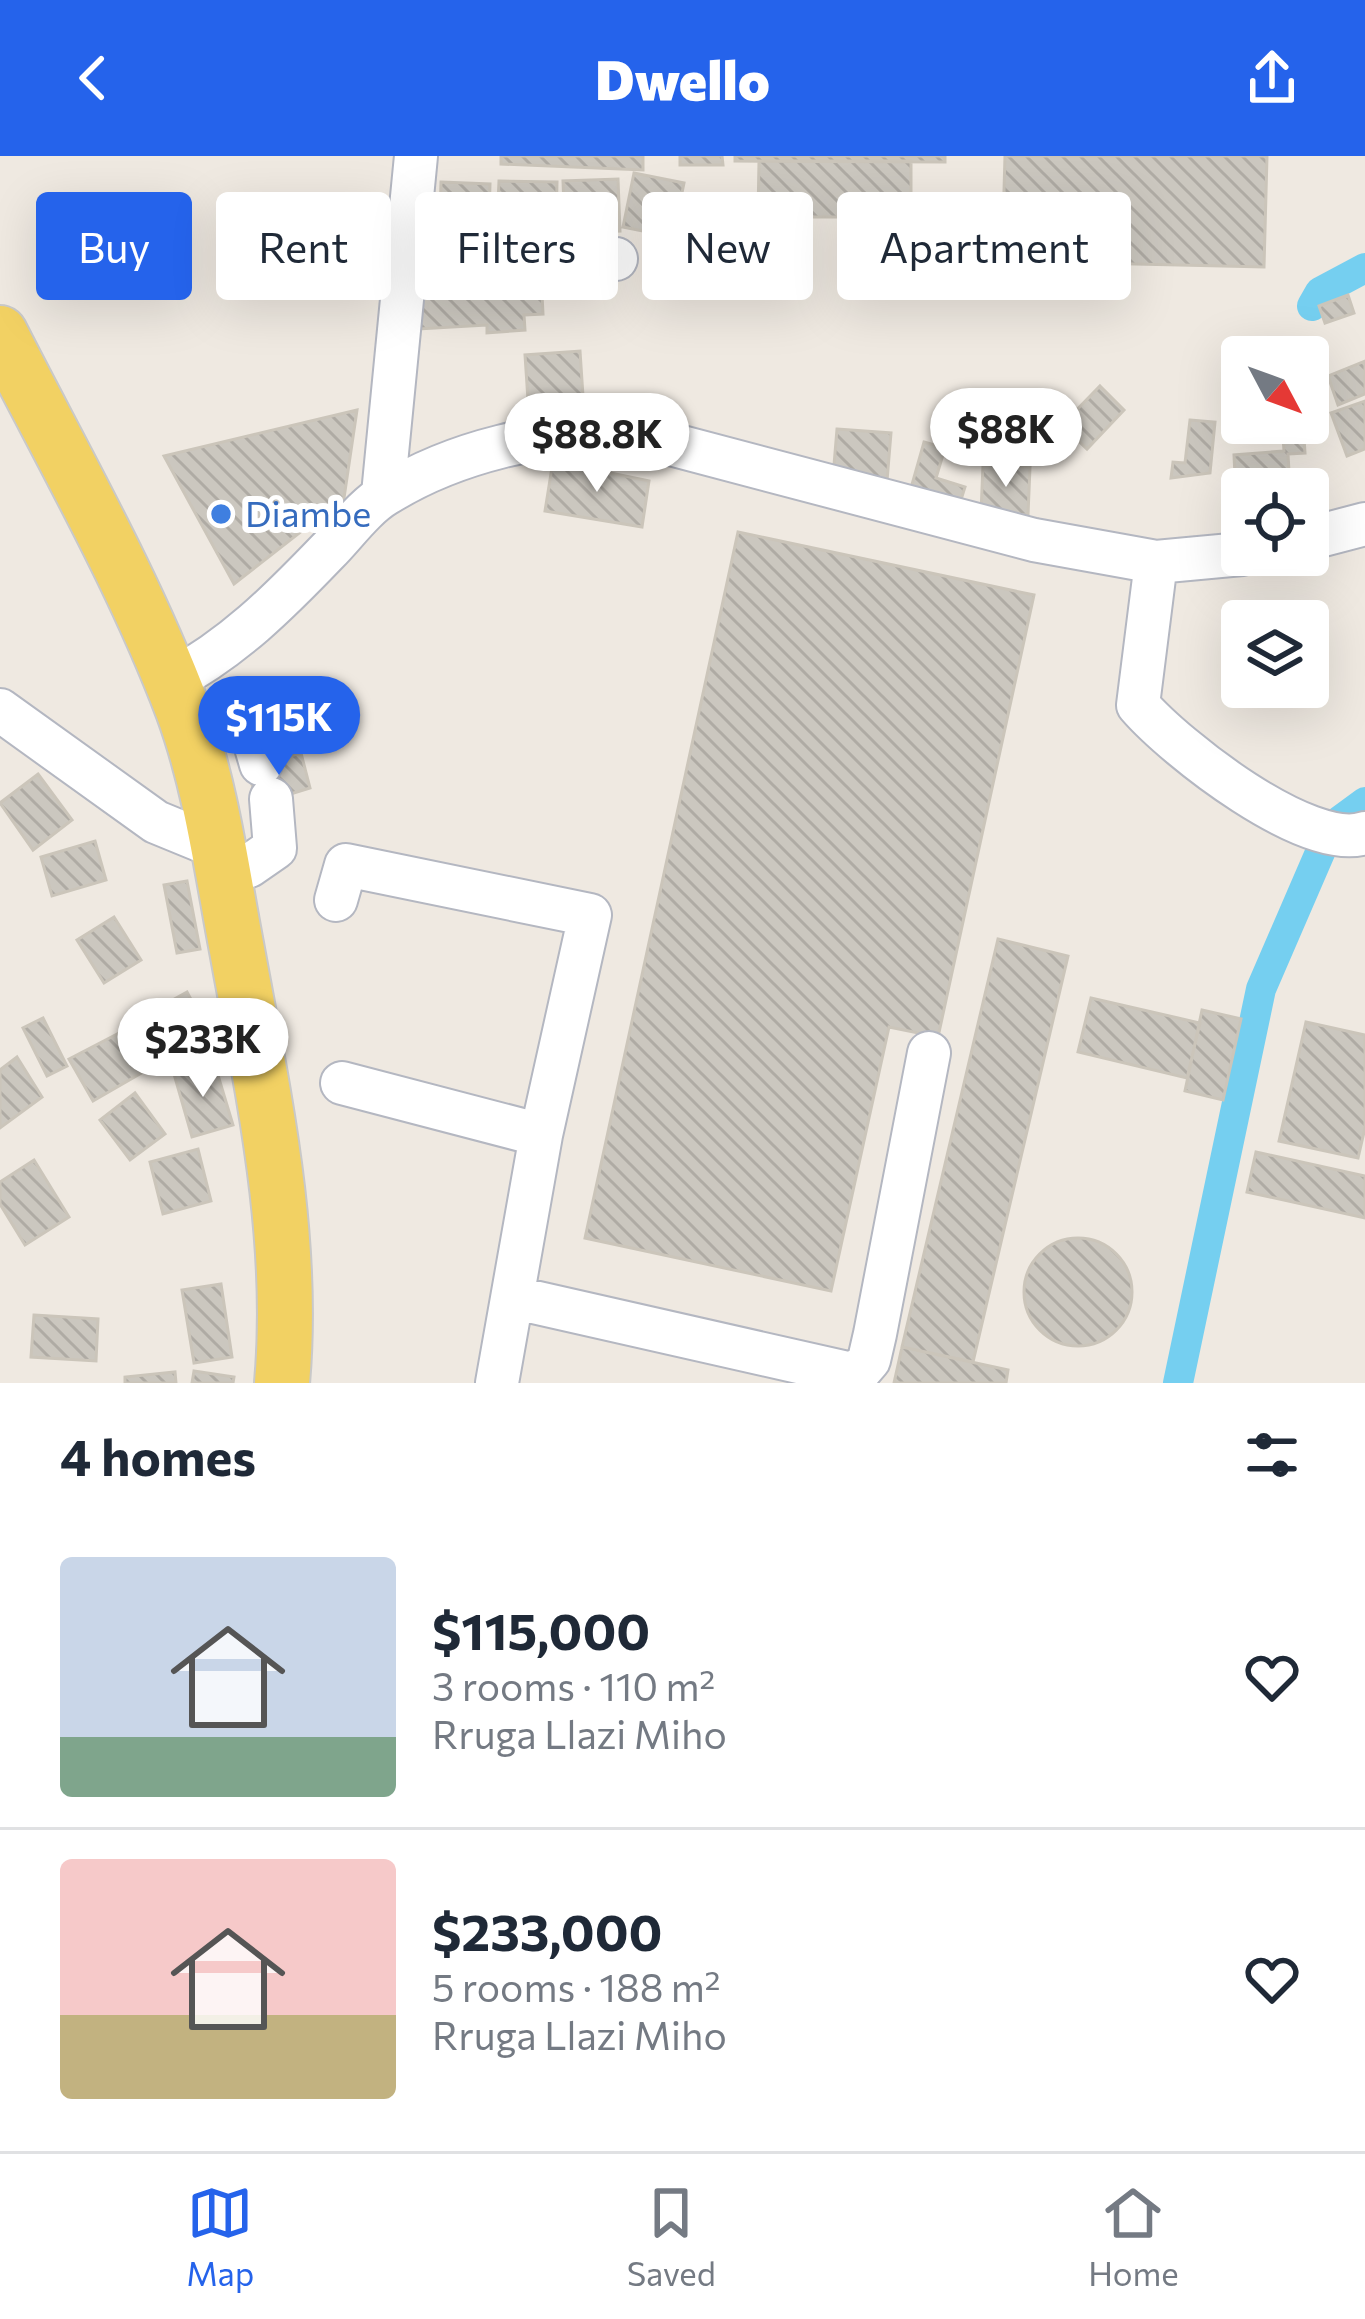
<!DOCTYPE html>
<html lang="en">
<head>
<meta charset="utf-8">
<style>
  :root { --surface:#fff; --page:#f2f2f3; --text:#1f2937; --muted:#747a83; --line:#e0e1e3; --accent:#2563eb }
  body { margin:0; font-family:Commissioner,sans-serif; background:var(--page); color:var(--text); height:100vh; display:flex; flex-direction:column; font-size:45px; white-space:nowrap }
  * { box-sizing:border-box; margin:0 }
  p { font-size:39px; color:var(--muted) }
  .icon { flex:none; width:66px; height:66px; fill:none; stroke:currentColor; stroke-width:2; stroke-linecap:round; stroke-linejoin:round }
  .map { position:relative; height:1227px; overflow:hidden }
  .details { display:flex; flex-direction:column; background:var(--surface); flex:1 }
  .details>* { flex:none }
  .hud { position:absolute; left:36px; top:36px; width:1293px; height:108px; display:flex; gap:24px }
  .needle { width:78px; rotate:131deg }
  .tools { position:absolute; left:1221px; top:180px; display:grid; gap:24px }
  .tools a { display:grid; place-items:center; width:108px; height:108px; border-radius:12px; background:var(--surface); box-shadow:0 12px 48px #0002; font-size:60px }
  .price { position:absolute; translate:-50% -102px; padding:0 27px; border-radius:42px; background:#fff; color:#222; font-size:39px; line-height:78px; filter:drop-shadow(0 3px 6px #0008) }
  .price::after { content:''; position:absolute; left:50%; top:72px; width:36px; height:27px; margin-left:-18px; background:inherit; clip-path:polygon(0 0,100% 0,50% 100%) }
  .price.selected { background:var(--accent); color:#fff }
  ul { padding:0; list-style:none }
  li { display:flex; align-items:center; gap:36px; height:300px; padding:0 60px }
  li+li { border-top:3px solid var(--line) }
  li span { display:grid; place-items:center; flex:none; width:336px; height:240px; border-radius:12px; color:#555 }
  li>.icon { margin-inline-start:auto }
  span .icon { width:144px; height:144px; fill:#fffc; stroke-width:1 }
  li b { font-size:51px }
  h2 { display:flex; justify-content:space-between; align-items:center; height:144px; padding:0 60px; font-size:51px }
  .tag { padding:0 42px; border-radius:12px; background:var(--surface); box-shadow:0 12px 48px #0002; font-size:42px; line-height:108px }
  .tag.selected { background:var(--accent); color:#fff }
  header { display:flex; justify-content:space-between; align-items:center; height:156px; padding:0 60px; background:var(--accent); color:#fff; font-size:54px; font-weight:800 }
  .tabs { display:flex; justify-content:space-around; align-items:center; height:168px; border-top:3px solid var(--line); background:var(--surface); font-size:33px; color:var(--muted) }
  .tabs a { display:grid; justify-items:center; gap:6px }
  .tabs .selected { color:var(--accent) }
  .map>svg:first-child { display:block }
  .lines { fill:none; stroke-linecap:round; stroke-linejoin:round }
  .canal { stroke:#75cff0; stroke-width:30 }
  .building { fill:url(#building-back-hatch); stroke:#cbc5ba; stroke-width:3 }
  .minor-casing { stroke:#b4b7c1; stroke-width:46 }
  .major-casing { stroke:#c9c9c9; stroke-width:58 }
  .minor { stroke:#fff; stroke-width:42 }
  .major { stroke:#f2d163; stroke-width:54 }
  .shop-dot { fill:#3f7fe0; stroke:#fff; stroke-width:4.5 }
  .labels { text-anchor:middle; stroke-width:12; stroke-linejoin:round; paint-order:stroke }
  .shop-label { font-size:36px; fill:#366cbe; stroke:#fff; text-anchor:start }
</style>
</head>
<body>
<header><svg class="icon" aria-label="back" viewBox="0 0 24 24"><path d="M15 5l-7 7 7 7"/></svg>Dwello<svg class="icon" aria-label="share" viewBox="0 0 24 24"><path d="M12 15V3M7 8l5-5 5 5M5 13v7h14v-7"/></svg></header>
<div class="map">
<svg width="1365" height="1227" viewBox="0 0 1365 1227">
  <defs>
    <pattern id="building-back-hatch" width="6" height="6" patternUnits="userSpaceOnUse" patternTransform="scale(3)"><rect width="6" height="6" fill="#cbc7bf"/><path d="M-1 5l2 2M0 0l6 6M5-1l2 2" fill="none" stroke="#afaba4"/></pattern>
  </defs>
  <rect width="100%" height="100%" fill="#efe9e1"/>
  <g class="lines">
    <path class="canal" d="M1312,150L1320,136L1365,112
      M1335,668L1365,646
      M1178,1227L1261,833L1322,692"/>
  </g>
  <path class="building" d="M501,0H643V14L501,8Z
    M680,0H722L723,9H680Z
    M735,0H945V6L735,5Z
    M1005,0H1267L1264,111L1002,105Z
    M759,5H911V61H758Z
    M634,17L684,27L673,81L623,71Z
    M618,23L620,75L565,77L563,25Z
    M499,25L557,26L556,71H497Z
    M441,26L490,28L488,97L439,95Z
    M541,119L543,158L524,159L525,174L487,177V169L419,173L417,127Z
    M1348,139L1354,157L1325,167L1319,150Z
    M580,195L583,240L528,244L525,199Z
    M1365,205V238L1338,249L1328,220Z
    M1100,230L1124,254L1087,293L1062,269Z
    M1365,245V293L1347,300L1331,257Z
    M357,254L344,342L234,428L164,300Z
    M1190,264L1215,266L1210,317L1171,322L1173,306L1185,307Z
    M1002,265H1033V298L1003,299Z
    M1282,267H1303L1305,297L1288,298L1290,333H1242V350L1225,351L1224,321L1235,320L1234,299L1284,295Z
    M837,273L891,277L887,325L833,321Z
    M924,286L945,292L936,322L965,331L960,347L911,332Z
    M553,305L649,325L642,371L545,355Z
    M983,309L1030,311L1028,359L981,357Z
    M738,376L1034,439L938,881L889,871L831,1135L585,1082Z
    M301,597L310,632L258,648L247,612Z
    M38,618L72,664L33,694L0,647Z
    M95,685L106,724L52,740L41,701Z
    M187,725L200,793L177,797L164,729Z
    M114,761L141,804L104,827L77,784Z
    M998,783L1068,800L973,1206L902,1191Z
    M187,836L209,877L171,897L149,857Z
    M1091,842L1200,867L1187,922L1078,896Z
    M1202,854L1241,863L1223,944L1185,935Z
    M43,862L67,910L47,920L23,872Z
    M1306,866L1365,879V972L1358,1002L1279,985Z
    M123,875L145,915L93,945L69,903Z
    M17,901L42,941L0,972V914Z
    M214,906L233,969L192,981L174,918Z
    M135,937L165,978L130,1004L100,964Z
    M198,993L211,1045L163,1058L150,1006Z
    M1256,996L1365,1020V1062L1247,1036Z
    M34,1004L69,1061L25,1089L0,1048V1026Z
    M1024 1136a54 54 0 1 1 108 0a54 54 0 1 1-108 0Z
    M221,1128L232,1201L194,1207L182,1134Z
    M34,1159L98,1163L96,1205L31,1201Z
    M902,1191L1008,1214L1006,1227H894Z
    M194,1215L234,1221L233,1227H192Z
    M175,1216L176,1227H125V1221Z"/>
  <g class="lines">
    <g class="minor-casing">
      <path id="minor" d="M405,113L616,103
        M383,338L416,0
        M1308,383L1365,368
        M1156,406L1138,549C1176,593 1308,696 1365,677
        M171,525C233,492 278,447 327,396C345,378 364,351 386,338C455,295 545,275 625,276L1034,384L1156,406L1242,398
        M0,554L156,666L217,691
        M189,572L240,559L249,567L261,608
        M222,720L249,710L275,692L271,643
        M336,744L346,709L590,759L541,979L497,1227
        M342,927L541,979
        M516,1142L856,1219L869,1204L875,1178L929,897"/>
    </g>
    <g class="major-casing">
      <path id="major" d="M0,177C63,301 134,424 183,554C211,630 222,715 237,794C263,937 295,1080 282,1227"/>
    </g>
    <use href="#minor" class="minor"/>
    <use href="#major" class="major"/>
  </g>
  <circle class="shop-dot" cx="221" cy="358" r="12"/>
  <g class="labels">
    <g class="shop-label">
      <text x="245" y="371">Diambe</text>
    </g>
  </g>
</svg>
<div class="tools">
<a><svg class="needle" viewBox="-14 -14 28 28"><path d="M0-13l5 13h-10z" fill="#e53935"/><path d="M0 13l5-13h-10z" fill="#747a83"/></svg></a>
<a><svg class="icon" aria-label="locate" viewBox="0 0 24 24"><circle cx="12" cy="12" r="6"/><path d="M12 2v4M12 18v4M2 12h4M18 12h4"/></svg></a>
<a><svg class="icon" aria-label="layers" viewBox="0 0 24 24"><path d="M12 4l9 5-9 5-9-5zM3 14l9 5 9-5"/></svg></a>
</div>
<b class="price" style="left:1006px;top:334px">$88K</b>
<b class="price" style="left:597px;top:339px">$88.8K</b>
<b class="price selected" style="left:279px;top:622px">$115K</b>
<b class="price" style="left:203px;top:944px">$233K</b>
<div class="hud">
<a class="tag selected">Buy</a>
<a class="tag">Rent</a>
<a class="tag">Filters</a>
<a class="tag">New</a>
<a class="tag">Apartment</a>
</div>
</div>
<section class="details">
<h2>4 homes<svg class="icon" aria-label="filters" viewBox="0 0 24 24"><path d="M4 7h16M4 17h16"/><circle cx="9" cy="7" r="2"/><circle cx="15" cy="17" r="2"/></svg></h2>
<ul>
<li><span style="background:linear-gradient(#c9d6e8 75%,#7fa58c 0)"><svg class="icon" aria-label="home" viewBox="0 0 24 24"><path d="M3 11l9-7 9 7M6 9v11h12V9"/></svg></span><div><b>$115,000</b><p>3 rooms · 110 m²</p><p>Rruga Llazi Miho</p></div><svg class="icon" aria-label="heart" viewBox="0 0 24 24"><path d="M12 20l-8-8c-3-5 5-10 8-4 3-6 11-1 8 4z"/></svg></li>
<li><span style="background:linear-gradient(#f6c9c9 65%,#c2b280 0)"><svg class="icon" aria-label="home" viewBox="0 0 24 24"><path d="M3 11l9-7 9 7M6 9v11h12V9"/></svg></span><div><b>$233,000</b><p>5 rooms · 188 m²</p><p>Rruga Llazi Miho</p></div><svg class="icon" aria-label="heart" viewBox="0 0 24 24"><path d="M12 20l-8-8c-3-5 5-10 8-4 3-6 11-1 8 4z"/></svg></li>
</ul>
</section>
<nav class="tabs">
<a class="selected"><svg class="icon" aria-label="map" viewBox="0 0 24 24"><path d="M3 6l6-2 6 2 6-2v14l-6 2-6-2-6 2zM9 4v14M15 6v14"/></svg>Map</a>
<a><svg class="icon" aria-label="saved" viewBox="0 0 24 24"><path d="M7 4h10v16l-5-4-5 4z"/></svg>Saved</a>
<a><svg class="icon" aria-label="home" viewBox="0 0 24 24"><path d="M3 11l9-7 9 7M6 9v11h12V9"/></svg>Home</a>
</nav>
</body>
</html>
